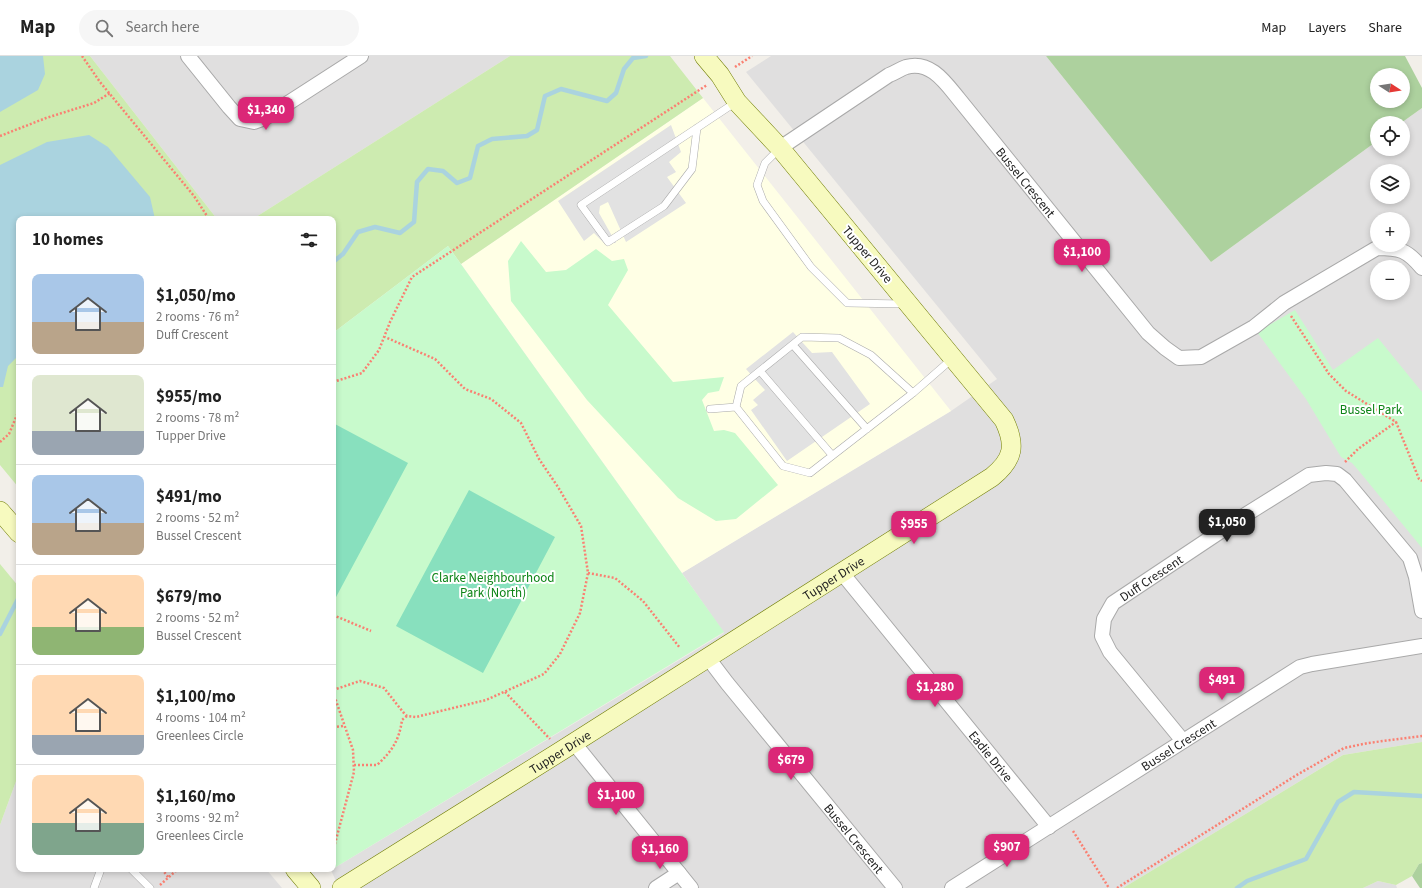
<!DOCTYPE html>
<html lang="en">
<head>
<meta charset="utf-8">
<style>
  :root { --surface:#fff; --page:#f6f6f6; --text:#222; --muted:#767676; --line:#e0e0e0; --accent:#db2777 }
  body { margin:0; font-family:"Source Sans 3",sans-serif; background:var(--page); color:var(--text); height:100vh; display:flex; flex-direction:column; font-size:15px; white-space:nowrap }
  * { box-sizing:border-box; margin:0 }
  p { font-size:13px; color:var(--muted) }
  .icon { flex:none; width:22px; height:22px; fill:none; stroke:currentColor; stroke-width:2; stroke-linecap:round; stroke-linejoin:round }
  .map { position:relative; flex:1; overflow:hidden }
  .details { position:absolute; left:16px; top:160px; width:320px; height:656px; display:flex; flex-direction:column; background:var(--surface); border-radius:8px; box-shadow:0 2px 6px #0003 }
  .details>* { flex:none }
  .needle { width:26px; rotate:102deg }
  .buttons { position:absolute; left:1370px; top:12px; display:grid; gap:8px }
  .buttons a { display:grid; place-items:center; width:40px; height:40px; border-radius:50%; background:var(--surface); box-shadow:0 2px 6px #0003; font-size:20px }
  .price { position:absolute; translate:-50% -34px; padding:0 9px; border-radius:8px; background:var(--accent); color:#fff; font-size:13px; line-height:26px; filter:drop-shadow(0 1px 2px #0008) }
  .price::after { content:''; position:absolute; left:50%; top:24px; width:12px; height:9px; margin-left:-6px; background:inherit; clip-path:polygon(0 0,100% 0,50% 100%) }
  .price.selected { background:#222; color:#fff }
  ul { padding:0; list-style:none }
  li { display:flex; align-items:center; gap:12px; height:100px; padding:0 16px }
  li+li { border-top:1px solid var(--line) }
  li span { display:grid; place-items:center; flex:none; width:112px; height:80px; border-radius:8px; color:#555 }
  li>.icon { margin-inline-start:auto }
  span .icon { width:48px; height:48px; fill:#fffc; stroke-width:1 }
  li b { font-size:17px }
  h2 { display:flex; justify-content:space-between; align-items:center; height:48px; padding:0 16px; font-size:17px }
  header { display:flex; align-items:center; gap:24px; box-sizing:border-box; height:56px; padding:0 20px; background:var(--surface); border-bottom:1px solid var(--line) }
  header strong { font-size:19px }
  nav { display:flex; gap:22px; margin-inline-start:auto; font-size:14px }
  .search { width:280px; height:36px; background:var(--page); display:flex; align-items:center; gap:10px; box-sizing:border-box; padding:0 14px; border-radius:22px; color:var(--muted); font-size:15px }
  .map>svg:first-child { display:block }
  .residential { fill:#e0dfdf; fill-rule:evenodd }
  .education { fill:#ffffe5 }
  .grass { fill:#cdebb0 }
  .forest { fill:#add19e; fill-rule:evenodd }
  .park { fill:#c8facc }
  .pitch { fill:#88e0be }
  .parking { fill:#e2e2e2 }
  .water { fill:#aad3df }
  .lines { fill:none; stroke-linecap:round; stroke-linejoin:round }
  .stream { stroke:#aad3df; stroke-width:4.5 }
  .lane-casing { stroke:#a9a9a9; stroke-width:8 }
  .street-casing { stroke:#a9a9a9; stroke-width:16 }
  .secondary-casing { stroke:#707d05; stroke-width:20 }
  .path { stroke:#fa8072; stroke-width:2.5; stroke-dasharray:2 2; stroke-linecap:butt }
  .lane { stroke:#fff; stroke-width:7 }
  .street { stroke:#fff; stroke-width:14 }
  .secondary { stroke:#f7fabf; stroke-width:19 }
  .labels { text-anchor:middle; stroke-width:4; stroke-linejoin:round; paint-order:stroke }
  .street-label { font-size:13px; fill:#222; stroke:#fff }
  .park-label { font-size:13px; fill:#0c8416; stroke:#fff }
</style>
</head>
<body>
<header>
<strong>Map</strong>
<div class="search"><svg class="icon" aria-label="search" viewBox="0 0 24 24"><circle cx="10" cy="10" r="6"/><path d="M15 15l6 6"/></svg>Search here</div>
<nav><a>Map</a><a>Layers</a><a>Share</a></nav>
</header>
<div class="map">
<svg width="1422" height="832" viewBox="0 0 1422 832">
  <rect width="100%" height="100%" fill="#f2efe9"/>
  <path class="residential" d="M90,0H510L253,163H217Z
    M771,0H1046L1211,206L1377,85V93H1403V67H1401L1422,52V686L1343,699L1123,832H339L331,814L724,577L682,517L951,355L997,323L746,16ZM1377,115H1403V141H1377ZM1377,163H1403V189H1377ZM1377,211H1403V237H1377Z
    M19,717V813H266L282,832H0V769Z
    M1378,825L1396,829L1397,832H1363Z"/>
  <path class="education" d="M703,42L951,355L682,517L461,208Z"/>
  <path class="grass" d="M0,0H90L217,163H19V432L0,409Z
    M510,0H670L703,42L461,208L448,190L333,277V163H253Z
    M0,508L19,531V717L0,769Z
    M1422,686V807L1419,808L1412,820L1396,829L1378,825L1363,832H1123L1343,699Z"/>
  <path class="forest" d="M1046,0H1405L1422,32V52L1401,67H1377V85L1211,206ZM1377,19H1403V45H1377Z
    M1422,807V832H1420L1412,820L1419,808Z"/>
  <path class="park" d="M521,185L546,216L566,214L596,193L612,205L624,203L628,214L608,249L673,326L724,321L719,335L708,337L702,344L714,375L724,374L735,377L778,429L736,463L716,465L678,442L587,344L511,245L508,205Z
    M448,190L724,576L331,814L326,813H333V277Z
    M1295,254L1333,314L1378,282L1422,336V492L1359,415L1352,407L1341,401L1306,343L1257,276Z"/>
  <path class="pitch" d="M333,367L408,407L335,543L333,542Z
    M469,434L555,481L483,617L396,570Z"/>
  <path class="parking" d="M671,69L681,96L669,106L676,116L667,121L686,147L626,186L608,146L600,150L599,157L616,187H604L594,177L584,185L558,145Z
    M793,276L812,297L832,296L870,348L787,405L751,354L758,349L753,344L765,334L746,313Z"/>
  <path class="water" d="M0,0H43L45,18L38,34L0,56Z
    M89,79L108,91L150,141L155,163H19V299L8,310L3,331H0V109L47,86Z"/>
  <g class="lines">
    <path class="stream" d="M333,206L343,198L358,176L375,171L400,177L414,166L417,126L428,113L443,115L457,127L470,122L478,90L492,83L527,80L537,74L545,40L561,33L607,45L616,37L624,13L633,2L646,0
      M0,578L18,543
      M1237,832L1247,825L1306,803L1338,746L1354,736L1422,740"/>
    <g class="lane-casing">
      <path id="lane" d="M697,72L692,113L664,150L608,186L581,149L736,46
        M780,92L765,107L757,129L763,145L811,211L847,247L905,248
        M793,289L867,373
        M760,315L832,399
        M736,351L741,330L802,281L839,282L871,299L913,337
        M710,353L736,351L783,410L810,417L913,337L953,302
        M131,813L150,832
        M94,832L101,813"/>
    </g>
    <g class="street-casing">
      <g id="street">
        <path d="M188,0L229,51L240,63L254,66L265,62L361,0"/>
        <path id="s1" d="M780,92L889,19C895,17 900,13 906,11C930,4 945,26 958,42L1148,277L1165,292L1179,302L1201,301L1254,271L1284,247L1377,192C1400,192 1407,194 1422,212"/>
        <path id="s2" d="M842,517L1049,771"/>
        <path id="s3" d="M708,602L727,627L895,832"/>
        <path id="s4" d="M1183,685L1110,596L1102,580L1104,563L1113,547L1242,461L1309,419L1326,417L1337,418L1345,424L1410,502L1416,521L1422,555"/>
        <path d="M574,687L691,832"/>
        <path d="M656,832L679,817"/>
        <path id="s5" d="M952,832L1300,611L1312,608L1422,590"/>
      </g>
    </g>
    <g class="secondary-casing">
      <g id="secondary">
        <path d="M0,455L19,477"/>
        <path d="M295,813L311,832"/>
        <path id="s6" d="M342,832L561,695L992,421C1014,403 1016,389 1004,364L780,92L737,46L720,19L704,0"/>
      </g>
    </g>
    <path class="path" d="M82,0L100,26L194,140L209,163
      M735,11L752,0
      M0,80L46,62L94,47L110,37
      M1291,260L1329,318L1346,335L1396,366L1419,423L1422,425
      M333,326L362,317L379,294L390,266L412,221L707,29
      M0,386L9,378L19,354
      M1345,406L1358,393L1396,366
      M588,517L615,522L643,545L680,592
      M333,559L371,575
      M333,634L360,625L384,632L403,656L407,660L416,661L486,644L544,618L560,598L580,557L588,517L581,470L558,431L539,403L521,367L491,343L465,333L435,303L385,281
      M333,636L353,694L354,716L333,795
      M505,636L550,683
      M333,671L344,670
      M354,709H377C392,695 399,685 402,664L407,660
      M1073,775L1109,832
      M162,813L168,821
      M328,814V813
      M160,829L178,813
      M1117,832L1295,720L1344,692L1368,687L1422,680"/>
    <use href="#lane" class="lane"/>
    <use href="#street" class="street"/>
    <use href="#secondary" class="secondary"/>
  </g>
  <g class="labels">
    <g class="street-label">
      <text dy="5" stroke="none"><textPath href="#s1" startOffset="323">Bussel Crescent</textPath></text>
      <text transform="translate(868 198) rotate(50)" y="5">Tupper Drive</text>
      <text dy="5" stroke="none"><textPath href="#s6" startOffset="581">Tupper Drive</textPath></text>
      <text dy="5" stroke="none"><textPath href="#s4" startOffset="214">Duff Crescent</textPath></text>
      <text dy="5" stroke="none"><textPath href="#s5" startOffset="268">Bussel Crescent</textPath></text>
      <text dy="5" stroke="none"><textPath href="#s6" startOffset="257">Tupper Drive</textPath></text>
      <text dy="5" stroke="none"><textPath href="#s2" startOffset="236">Eadie Drive</textPath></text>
      <text dy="5" stroke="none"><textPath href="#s3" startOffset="232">Bussel Crescent</textPath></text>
    </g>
    <g class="park-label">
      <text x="1371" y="358">Bussel Park</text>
      <text x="493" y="526">Clarke Neighbourhood<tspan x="493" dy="15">Park (North)</tspan></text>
    </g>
  </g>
</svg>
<div class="buttons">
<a><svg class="needle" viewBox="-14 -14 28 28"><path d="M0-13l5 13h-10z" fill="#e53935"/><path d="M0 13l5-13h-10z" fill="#767676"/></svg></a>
<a><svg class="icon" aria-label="locate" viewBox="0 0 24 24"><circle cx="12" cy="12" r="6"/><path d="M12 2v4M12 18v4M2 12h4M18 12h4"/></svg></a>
<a><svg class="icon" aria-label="layers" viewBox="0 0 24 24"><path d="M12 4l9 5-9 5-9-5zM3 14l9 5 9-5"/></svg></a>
<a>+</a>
<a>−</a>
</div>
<b class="price" style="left:266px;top:75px">$1,340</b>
<b class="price" style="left:1082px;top:217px">$1,100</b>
<b class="price selected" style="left:1227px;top:487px">$1,050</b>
<b class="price" style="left:914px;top:489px">$955</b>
<b class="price" style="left:1222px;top:645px">$491</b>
<b class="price" style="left:935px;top:652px">$1,280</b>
<b class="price" style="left:791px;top:725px">$679</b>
<b class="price" style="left:616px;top:760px">$1,100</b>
<b class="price" style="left:1007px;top:812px">$907</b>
<b class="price" style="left:660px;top:814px">$1,160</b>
<section class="details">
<h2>10 homes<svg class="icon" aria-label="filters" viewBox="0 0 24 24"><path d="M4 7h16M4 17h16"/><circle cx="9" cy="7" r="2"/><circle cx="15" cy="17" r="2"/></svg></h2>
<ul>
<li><span style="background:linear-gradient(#a9c7e8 60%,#b9a48a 0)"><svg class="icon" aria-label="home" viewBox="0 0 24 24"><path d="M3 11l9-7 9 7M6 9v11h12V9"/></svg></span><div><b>$1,050/mo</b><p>2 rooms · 76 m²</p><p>Duff Crescent</p></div></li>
<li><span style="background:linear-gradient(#dfe7d0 70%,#9aa5b1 0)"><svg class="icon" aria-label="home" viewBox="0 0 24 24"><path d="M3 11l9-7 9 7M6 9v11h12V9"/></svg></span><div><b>$955/mo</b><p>2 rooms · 78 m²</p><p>Tupper Drive</p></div></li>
<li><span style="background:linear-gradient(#a9c7e8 60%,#b9a48a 0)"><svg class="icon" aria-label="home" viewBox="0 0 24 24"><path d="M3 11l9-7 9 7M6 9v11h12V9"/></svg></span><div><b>$491/mo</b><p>2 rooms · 52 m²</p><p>Bussel Crescent</p></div></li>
<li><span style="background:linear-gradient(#ffd9b3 65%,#8fb573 0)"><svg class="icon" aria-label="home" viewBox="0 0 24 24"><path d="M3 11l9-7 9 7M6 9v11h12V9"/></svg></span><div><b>$679/mo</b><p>2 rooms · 52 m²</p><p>Bussel Crescent</p></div></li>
<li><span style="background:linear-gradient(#ffd9b3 75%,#9aa5b1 0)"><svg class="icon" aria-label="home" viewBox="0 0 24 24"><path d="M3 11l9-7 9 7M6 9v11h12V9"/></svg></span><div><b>$1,100/mo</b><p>4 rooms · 104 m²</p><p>Greenlees Circle</p></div></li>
<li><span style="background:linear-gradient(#ffd9b3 60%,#7fa58c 0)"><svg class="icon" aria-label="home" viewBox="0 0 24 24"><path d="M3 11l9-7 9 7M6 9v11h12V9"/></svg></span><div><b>$1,160/mo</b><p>3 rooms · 92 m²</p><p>Greenlees Circle</p></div></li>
</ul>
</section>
</div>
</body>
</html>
